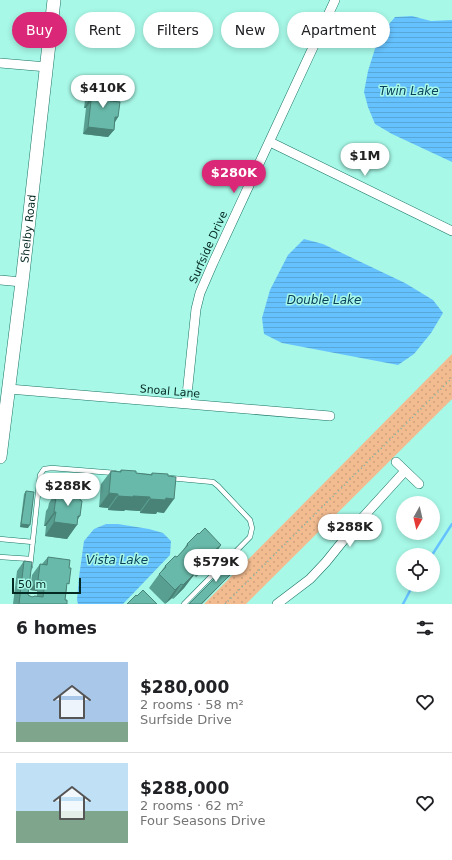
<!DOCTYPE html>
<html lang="en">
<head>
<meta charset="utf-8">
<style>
  :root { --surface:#fff; --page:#f6f6f6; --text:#202124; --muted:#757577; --line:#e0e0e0; --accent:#db2777 }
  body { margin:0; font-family:"DejaVu Sans",sans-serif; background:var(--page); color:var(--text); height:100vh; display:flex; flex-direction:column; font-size:15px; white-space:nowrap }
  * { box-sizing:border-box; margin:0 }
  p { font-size:13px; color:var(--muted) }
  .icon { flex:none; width:22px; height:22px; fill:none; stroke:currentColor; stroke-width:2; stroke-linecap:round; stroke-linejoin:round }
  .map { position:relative; height:604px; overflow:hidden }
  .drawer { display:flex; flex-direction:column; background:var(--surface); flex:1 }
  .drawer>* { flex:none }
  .hud { position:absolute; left:12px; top:12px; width:428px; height:36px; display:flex; gap:8px }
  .needle { width:26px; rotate:188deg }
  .controls { position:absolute; left:396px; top:496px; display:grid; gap:8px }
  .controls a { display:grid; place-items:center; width:44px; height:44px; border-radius:50%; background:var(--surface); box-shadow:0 2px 6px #0003; font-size:20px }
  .scale { position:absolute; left:12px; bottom:10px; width:69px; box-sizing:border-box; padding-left:4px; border:2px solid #042822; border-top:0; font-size:11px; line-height:14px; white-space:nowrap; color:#042822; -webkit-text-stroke:3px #a7f8e7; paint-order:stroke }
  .price { position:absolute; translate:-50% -34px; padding:0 9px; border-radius:14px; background:#fff; color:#222; font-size:13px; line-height:26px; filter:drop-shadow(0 1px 2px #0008) }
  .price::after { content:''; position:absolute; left:50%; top:24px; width:12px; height:9px; margin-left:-6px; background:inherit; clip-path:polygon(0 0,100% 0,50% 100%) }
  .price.current { background:var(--accent); color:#fff }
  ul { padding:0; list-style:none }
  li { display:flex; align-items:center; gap:12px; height:100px; padding:0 16px }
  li+li { border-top:1px solid var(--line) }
  li span { display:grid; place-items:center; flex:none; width:112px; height:80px; border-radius:0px; color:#555 }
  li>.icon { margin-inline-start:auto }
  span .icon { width:48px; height:48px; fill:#fffc; stroke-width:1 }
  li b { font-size:17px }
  h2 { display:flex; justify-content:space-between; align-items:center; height:48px; padding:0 16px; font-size:17px }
  .chip { padding:0 14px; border-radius:18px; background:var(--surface); box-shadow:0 2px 6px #0003; font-size:14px; line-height:36px }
  .chip.current { background:var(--accent); color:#fff }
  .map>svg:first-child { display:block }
  .park { fill:url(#park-dots) }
  .water { fill:url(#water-rules) }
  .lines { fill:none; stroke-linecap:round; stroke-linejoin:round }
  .stream { stroke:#66c2fe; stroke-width:2.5 }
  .lane-casing { stroke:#197364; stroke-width:5.5 }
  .street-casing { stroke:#197364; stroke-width:10 }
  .secondary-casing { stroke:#197364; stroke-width:14 }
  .path { stroke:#73b5a8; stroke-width:1.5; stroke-dasharray:1 3; stroke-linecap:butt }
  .lane { stroke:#fff; stroke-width:4.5 }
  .street { stroke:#fff; stroke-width:9 }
  .secondary { stroke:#fff; stroke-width:13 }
  .wall { fill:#599f91 }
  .shaded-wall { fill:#498276 }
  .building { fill:#68b9a9; stroke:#498276 }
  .labels { text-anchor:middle; stroke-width:3; stroke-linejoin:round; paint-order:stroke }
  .street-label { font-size:11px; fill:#042822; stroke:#a7f8e7 }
  .water-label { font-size:12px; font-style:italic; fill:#0b405d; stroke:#a7f8e7 }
</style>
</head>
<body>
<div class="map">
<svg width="452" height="604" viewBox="0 0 452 604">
  <defs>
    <pattern id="park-dots" width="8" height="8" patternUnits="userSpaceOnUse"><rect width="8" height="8" fill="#f2bb90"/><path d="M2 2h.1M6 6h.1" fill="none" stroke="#cea17c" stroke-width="1.8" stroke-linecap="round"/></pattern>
    <pattern id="water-rules" width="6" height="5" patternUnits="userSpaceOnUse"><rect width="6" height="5" fill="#66c2fe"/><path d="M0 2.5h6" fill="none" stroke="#57a7d9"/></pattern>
  </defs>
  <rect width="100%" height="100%" fill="#a7f8e7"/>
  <path class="park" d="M452,354V399L246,604H204Z"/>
  <path class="water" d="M412,16L431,21L452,20V162L392,134L375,124L368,107L364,92L368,71L379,36L395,17Z
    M304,239L323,244L405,283L433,300L443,313L431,333L414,354L398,365L282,343L264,334L262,318L270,290L288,255Z
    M106,524H118L149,529L163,533L171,541L170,555L123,604H78L77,600L79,577L84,541L94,529Z"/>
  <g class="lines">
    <path class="stream" d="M432,555L452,524
      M403,604L413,585"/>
    <g class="lane-casing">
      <path id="lane" d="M170,478L213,482L218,486L250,520L252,528L250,537L184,604
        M0,539L33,542
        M0,557L31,559
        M30,567L40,475L44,469L52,468L115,473"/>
    </g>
    <g class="street-casing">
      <path id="street" d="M0,63L47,67
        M270,142L452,231
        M0,280L22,282
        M9,389L330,416
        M186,404L196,309L200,293L213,263L335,0
        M396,462L419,484
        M277,604L310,579L326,562L355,526L405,471"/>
    </g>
    <g class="secondary-casing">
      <g id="secondary">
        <path id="s1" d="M0,457L22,282L54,0"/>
      </g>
    </g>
    <path class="path" d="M225,604L452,378"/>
    <use href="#lane" class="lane"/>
    <use href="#street" class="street"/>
    <use href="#secondary" class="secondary"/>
  </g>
  <path class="wall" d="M93,86L110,101L118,117L115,122L114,130L108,137L83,134L86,108H84L85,100L87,97V93Z
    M121,470L136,473L151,474L152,473L164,513L157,512L156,514L140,513V511L125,510L124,511L108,510V508L99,507L101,484L111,471H120Z
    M58,489L78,519L67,539L45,536L46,526H44L46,511L48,508L49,503Z
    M26,491L28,528L20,527L24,494Z
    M199,534L221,545L207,566L196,577L194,575L190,580L184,588L173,599L172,598L165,604L149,588L165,566L177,557L182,552L187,544Z
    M48,557L67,587L65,600L67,604H13L17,571L24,561L28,595L32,597L37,596V591L30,590L32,575L40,564H42Z"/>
  <path class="shaded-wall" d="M89,100L91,101L86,108H84Z
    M115,117H118L113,125Z
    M88,127L114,130L108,137L83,134Z
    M109,493L118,494L108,508L99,507Z
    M118,496H133L150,497L140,511L125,510L124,511L108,510Z
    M166,498L174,499L164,513L157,512L156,514L140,513L150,499Z
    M54,512H56L46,526H44Z
    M78,516H80L74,525H77L67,539L45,536L54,522Z
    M21,524L30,525L28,528L20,527Z
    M221,545L207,566L196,577L205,563L215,550Z
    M204,561L194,575L190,580L184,588L173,599L192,573Z
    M240,565L238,567L202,604H201Z
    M38,580L45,581L37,591L30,590Z
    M181,584L172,598L165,604L175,590Z"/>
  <path class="building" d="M93,86L111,88L110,101L120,102L118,117H115L114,130L88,127L91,101L89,100L90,93H92Z
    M121,470L136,471V473L152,475V473L168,474V476L176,477L174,499L166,498L165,500L150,499V497L133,496V497L118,496V494L109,493L111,471L121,472Z
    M58,489L81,492L80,500L82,501L80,516H78L77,525L54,522L56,512H54L56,497L57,498Z
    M26,491L34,492L30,525L21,524Z
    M205,528L221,545L215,550L216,552L205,563L204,561L192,573L194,574L183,585L181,584L175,590L159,574L166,567L165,566L175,556L177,557L188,545L187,544L198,533L199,534Z
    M48,557L70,560L69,568H71L69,584L67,583L65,600H67V604H19L24,561L32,562L28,595L32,597L35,596L43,597L45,581L38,580L40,564L47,565Z
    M234,559L240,565L201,604H189Z
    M143,590L157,604H127L136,595L137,596Z"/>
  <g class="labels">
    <g class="street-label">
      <text dy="4" stroke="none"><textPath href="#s1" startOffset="230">Shelby Road</textPath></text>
      <text transform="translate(208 247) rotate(-66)" y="4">Surfside Drive</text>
      <text transform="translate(170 391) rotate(5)" y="4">Snoal Lane</text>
    </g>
    <g class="water-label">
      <text x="409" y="95">Twin Lake</text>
      <text x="324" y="304">Double Lake</text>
      <text x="117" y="564">Vista Lake</text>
    </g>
  </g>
</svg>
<div class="controls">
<a><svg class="needle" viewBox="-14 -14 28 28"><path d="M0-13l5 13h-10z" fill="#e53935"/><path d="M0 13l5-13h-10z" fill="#757577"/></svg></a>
<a><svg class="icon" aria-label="locate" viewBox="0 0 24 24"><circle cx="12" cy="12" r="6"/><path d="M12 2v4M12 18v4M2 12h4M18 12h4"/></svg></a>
</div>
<div class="scale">50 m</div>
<b class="price" style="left:103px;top:109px">$410K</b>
<b class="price" style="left:365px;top:177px">$1M</b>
<b class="price current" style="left:234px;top:194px">$280K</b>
<b class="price" style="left:68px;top:507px">$288K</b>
<b class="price" style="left:350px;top:548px">$288K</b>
<b class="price" style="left:216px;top:583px">$579K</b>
<div class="hud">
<a class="chip current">Buy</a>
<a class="chip">Rent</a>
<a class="chip">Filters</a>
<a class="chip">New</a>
<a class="chip">Apartment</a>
</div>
</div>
<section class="drawer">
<h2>6 homes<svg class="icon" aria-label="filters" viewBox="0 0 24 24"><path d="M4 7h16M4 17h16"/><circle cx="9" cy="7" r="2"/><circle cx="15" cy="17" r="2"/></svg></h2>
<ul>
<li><span style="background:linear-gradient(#a9c7e8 75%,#7fa58c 0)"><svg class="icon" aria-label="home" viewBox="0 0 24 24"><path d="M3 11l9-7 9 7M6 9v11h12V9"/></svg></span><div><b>$280,000</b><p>2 rooms · 58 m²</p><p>Surfside Drive</p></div><svg class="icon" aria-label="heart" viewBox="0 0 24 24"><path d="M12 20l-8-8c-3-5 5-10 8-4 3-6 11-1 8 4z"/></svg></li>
<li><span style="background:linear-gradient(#bfe0f5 60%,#7fa58c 0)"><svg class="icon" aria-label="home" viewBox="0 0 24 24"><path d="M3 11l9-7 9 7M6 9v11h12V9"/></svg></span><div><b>$288,000</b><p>2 rooms · 62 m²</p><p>Four Seasons Drive</p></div><svg class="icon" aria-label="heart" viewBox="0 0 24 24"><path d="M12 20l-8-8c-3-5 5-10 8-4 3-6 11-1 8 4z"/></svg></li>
</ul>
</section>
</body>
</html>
